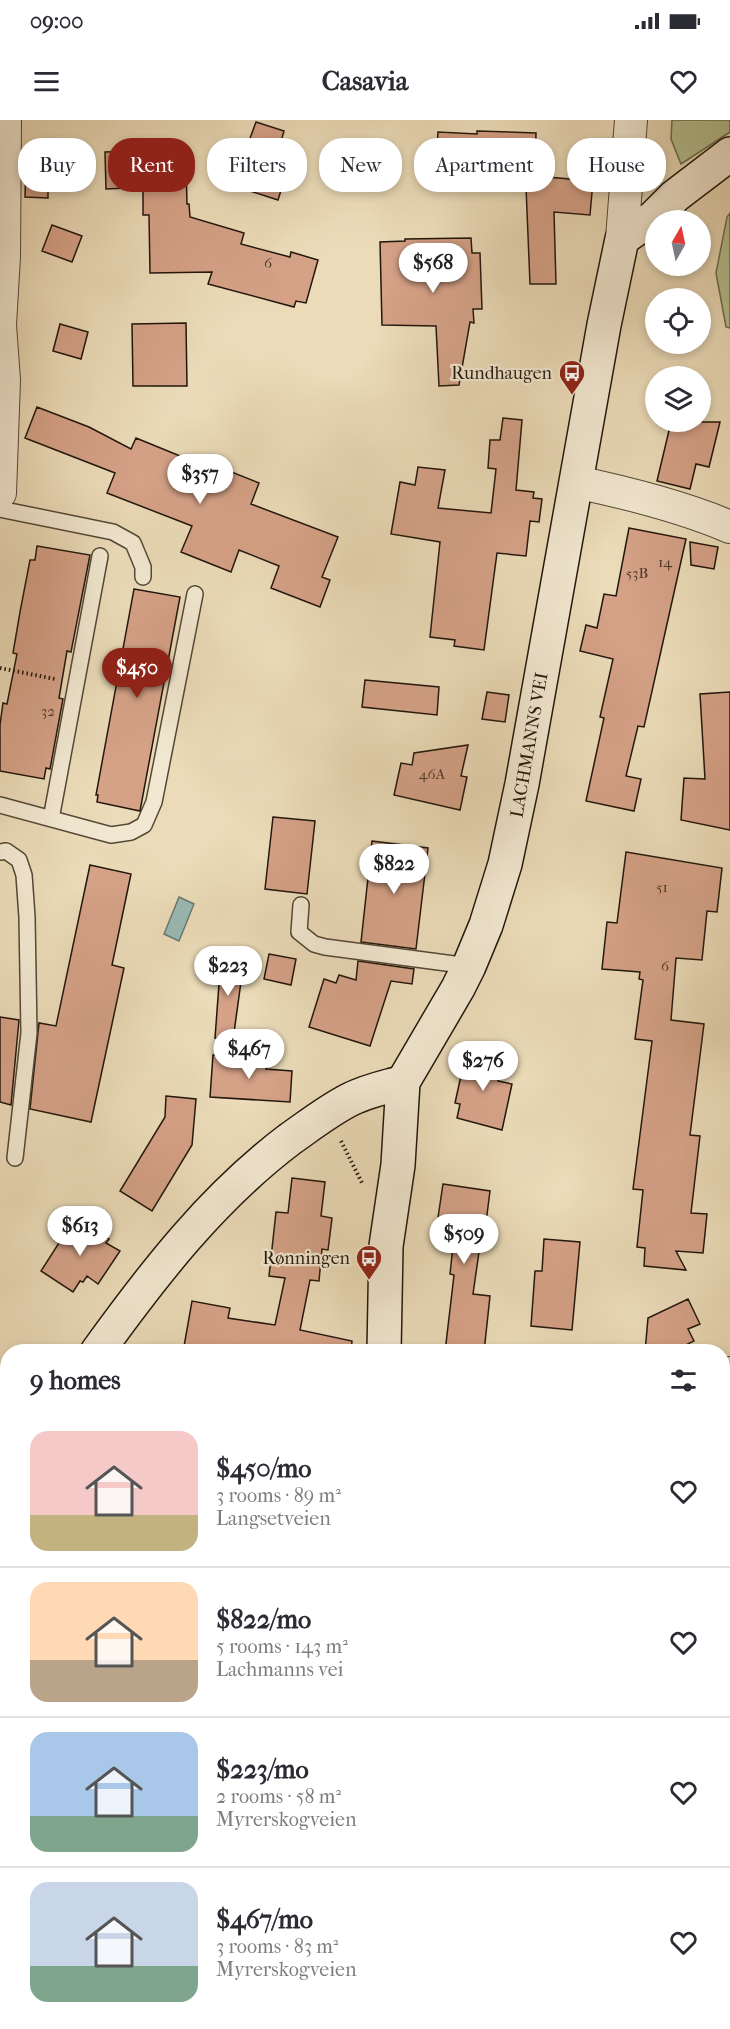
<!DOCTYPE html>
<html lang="en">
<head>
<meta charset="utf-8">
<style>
  :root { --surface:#fff; --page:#f7f7f7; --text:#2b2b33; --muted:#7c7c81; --line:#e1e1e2; --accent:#8f2418 }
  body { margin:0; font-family:"IM FELL French Canon",serif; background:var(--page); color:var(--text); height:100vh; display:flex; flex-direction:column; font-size:22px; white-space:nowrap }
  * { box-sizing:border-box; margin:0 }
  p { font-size:20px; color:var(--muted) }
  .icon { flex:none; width:33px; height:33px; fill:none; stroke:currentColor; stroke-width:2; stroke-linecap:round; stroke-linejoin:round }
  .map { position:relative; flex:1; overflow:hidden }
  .side { position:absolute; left:0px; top:1224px; width:730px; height:686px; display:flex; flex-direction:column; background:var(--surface); border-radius:24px 24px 0 0; box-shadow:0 3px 9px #0003 }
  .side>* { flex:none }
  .banner { position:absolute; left:18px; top:18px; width:694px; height:54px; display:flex; gap:12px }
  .needle { width:39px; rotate:9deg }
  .fabs { position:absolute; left:645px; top:90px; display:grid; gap:12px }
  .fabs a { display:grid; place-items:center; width:66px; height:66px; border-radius:50%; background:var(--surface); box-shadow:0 3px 9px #0003; font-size:30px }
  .price { position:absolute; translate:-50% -51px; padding:0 14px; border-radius:21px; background:#fff; color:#222; font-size:20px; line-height:39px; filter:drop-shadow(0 2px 3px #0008) }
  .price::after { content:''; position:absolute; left:50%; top:36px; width:18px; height:14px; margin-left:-9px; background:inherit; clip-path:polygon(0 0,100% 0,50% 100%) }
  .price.selected { background:var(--accent); color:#fff }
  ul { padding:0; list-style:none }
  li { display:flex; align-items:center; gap:18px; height:150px; padding:0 30px }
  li+li { border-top:2px solid var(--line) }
  li span { display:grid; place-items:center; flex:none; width:168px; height:120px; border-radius:18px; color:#555 }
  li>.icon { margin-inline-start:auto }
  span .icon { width:72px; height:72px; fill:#fffc; stroke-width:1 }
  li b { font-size:26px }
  h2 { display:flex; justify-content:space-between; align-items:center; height:72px; padding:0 30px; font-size:26px }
  .tag { padding:0 21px; border-radius:24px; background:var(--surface); box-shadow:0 3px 9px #0003; font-size:21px; line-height:54px }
  .tag.selected { background:var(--accent); color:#fff }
  .status { display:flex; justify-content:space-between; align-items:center; height:42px; padding:0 30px; background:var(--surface); direction:ltr }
  .status svg { height:16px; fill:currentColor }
  header { display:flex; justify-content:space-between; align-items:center; height:78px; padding:0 30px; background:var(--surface); font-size:27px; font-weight:800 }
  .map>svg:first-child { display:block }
  .green { fill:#b5c191; stroke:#6c6c4e; stroke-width:1.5 }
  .water { fill:#99bab4; stroke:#697971; stroke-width:1.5 }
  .building { fill:#d5a187; stroke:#22170c; stroke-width:1.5 }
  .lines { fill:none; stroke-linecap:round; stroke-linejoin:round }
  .lane-casing { stroke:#544837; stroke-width:18 }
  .street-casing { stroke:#544837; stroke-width:34 }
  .secondary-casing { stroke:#22170c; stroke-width:36 }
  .path { stroke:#22170c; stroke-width:4; stroke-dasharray:1.5 3; stroke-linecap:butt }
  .lane { stroke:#f2e8d1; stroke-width:15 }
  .street { stroke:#f2e8d1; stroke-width:32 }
  .secondary { stroke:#f2e8d1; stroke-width:33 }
  .labels { text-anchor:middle; stroke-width:4.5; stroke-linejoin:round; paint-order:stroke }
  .number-label { font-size:15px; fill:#4f3a2b }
  .poi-label { font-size:18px; fill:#22170c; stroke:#f2e8d1; text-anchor:end }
  .street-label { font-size:18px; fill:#22170c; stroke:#f2e8d1 }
</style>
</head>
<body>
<div class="status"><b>09:00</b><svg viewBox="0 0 49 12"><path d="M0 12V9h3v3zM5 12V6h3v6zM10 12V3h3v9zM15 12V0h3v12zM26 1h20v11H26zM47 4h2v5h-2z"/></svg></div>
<header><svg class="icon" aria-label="menu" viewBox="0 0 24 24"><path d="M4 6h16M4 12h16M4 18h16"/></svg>Casavia<svg class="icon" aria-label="heart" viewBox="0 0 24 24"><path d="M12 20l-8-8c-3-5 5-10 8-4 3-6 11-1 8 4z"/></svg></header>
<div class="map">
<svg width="730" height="1909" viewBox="0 0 730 1909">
  <rect width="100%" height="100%" fill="#ebdbb8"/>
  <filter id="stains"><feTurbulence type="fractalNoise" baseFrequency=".00333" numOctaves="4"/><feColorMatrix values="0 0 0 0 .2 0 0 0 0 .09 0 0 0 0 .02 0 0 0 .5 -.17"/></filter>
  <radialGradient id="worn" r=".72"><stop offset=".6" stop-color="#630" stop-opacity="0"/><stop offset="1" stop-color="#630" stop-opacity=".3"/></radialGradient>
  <path class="green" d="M672,0H730V12L681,44L671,19Z
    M730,93V208L726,207L716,153L727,97Z"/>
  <path class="water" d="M179,777L194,784L179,821L164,814Z"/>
  <path class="building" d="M256,2L284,11L280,25L294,29L278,80L238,67L243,53L238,51Z
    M477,11L536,13L535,56L593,61L590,95L554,92L556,164H530L526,67H476V55L435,52L438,12L477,14Z
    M166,30V34H172V43H186L187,84H189L190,97L244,113L241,124L290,137L291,132L318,140L306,183L296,181L294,187L208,164L212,152L150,153L149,95H143V68H130V63L128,68L106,69L105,32Z
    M26,42H48V78L25,77Z
    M52,105L82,116L72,142L42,131Z
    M471,118L472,133H480L482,189H473L474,203L470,202L459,265L439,266L436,206L382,205L380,122L405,121V119Z
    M186,203L187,266H133L132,204Z
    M60,204L88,212L81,239L53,231Z
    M37,287L89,307L131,329L136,318L207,347L209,343L259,363L251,384L338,417L322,457L330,460L320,487L271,468L279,446L239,430L231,452L181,432L192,406L107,373L115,353L25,318Z
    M503,298L522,300L516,370L534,372L533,378L542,379L539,402L530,401L526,436L497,433L484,530L454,526L455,520L430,517L440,422L391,414L400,362L415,365L418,347L445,350L438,388L491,393L496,349L488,348L490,320H500Z
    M671,302H720L709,347L696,344L690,369L657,361Z
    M629,408L686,419L644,607L638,606L626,656L641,659L634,691L586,681L604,598L600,597L613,539L580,531L586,505L597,508L604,474L616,476Z
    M690,422L718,427L714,449L691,445Z
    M37,426L90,435L71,532L67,531L59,578L63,579L50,649L46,648L44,659L0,651V605L3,583L7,584L17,534L13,533L20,492L30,440H35Z
    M134,469L180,477L140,691L97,682L98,675H96Z
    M365,560L439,567L437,595L362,587Z
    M487,572L509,575L505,602L482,599Z
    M730,572V710L681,700L684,658L705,659L700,574Z
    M468,625L461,656L467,657L460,690L394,675L401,643L412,645L414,633Z
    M273,697L315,701L307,774L265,769Z
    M372,721L428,728L416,829L361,822Z
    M626,732L722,748L717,792L707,791L702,840L676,838L671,900L704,904L690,1015L700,1016L691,1093L707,1094L703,1133L676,1131L686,1150L644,1146L645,1128L637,1127L643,1070L633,1069L652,921L635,919L643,860L639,859L640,852L602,849L607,802L617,803Z
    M90,745L131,754L112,845L124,848L91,1002L30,989L39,903L56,906Z
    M269,834L296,839L291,865L264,859Z
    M221,837L244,840L233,920L215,918Z
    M358,841L414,849L412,864L391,861L370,926L309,907L324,859L336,863L339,855L356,860Z
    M0,897L19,900L11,985L0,982Z
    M466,933L502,941L498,961L512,964L502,1010L457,998L460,984L455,983Z
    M213,935L267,939L266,949L292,951L290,982L210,977Z
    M166,976L196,979L192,1025L152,1091L120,1071L165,997Z
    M292,1058L325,1062L321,1096L332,1098L328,1130L322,1129L319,1161L310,1160L300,1210L352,1221L351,1232H183L192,1181L230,1188L228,1198L275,1205L285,1158L269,1156L276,1092L288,1093Z
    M443,1064L490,1071L483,1126L480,1125L473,1174L490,1176L484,1232H445L454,1155L450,1154L453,1126L434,1124Z
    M73,1101L87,1110L89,1107L109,1119L106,1123L120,1131L98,1164L87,1156L83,1162L80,1161L73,1172L41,1151Z
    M544,1119L580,1122L572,1210L531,1206L535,1151H542Z
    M688,1179L700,1204L688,1209L694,1221L672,1232H645L648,1198Z"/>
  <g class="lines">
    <g class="lane-casing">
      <path id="lane" d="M0,389L113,412L133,423L143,447V457
        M0,685L111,715L131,712L144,705L154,682L195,474
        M51,699L100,436
        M0,732L6,731L19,740L24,755L27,797L29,913L15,1038
        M301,785L299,812L314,824L325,827L469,846"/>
    </g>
    <g class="street-casing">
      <path id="street" d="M622,119L631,0
        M576,362C628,373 681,386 730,407
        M0,373L4,260L0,205L4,136L5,0
        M723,1272L730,1253"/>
    </g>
    <g class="secondary-casing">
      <path id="secondary" d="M97,1232C154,1153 212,1078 290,1019C310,1005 329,990 351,979C367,971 386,967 403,962
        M384,1232L386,1126L398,1045L403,962L458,868L469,846L486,805L505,744L522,664L604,205L622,119L654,97L675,76L730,34
        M0,1408L8,1385
        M412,1902V1909"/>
    </g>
    <path class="path" d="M0,548L55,559
      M341,1021L363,1065"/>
    <use href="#lane" class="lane"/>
    <use href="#street" class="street"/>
    <use href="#secondary" class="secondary"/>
  </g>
  <defs>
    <g id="bus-pin" transform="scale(1.35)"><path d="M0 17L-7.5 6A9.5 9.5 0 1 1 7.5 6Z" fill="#8f2418" stroke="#f2e8d1"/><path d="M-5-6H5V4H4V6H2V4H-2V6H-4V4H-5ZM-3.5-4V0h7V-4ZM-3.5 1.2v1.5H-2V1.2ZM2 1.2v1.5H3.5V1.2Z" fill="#fff"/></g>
  </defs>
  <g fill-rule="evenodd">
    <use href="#bus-pin" x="572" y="253"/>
    <use href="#bus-pin" x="369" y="1138"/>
  </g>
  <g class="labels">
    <g class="number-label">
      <text x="268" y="148">6</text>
      <text x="665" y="447">14</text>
      <text x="637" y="458">53B</text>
      <text x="48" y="596">32</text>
      <text x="432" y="659">46A</text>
      <text x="662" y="772">51</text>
      <text x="665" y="851">6</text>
    </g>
    <g class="poi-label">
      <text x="552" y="259">Rundhaugen</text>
      <text x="350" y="1144">Rønningen</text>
    </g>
    <g class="street-label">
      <text transform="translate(529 625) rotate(-80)" y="6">LACHMANNS VEI</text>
    </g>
  </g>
  <rect width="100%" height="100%" filter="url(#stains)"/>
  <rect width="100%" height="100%" fill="url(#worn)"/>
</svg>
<div class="fabs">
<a><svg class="needle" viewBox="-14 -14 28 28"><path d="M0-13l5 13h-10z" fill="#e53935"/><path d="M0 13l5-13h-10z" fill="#7c7c81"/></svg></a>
<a><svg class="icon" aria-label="locate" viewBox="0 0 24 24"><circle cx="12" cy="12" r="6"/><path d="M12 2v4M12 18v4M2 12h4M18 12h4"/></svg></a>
<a><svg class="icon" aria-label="layers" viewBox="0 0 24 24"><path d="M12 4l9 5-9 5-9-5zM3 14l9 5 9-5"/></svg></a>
</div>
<b class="price" style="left:433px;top:174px">$568</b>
<b class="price" style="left:200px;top:385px">$357</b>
<b class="price selected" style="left:137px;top:579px">$450</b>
<b class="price" style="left:394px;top:775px">$822</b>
<b class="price" style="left:228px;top:877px">$223</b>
<b class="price" style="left:249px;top:960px">$467</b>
<b class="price" style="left:483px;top:972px">$276</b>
<b class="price" style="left:80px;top:1137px">$613</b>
<b class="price" style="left:464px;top:1145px">$509</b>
<div class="banner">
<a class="tag">Buy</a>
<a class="tag selected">Rent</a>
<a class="tag">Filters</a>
<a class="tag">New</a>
<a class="tag">Apartment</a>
<a class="tag">House</a>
</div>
<section class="side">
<h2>9 homes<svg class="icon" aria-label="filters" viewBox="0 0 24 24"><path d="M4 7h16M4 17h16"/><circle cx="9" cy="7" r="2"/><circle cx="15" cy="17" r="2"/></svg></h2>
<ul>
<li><span style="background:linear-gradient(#f6c9c9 70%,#c2b280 0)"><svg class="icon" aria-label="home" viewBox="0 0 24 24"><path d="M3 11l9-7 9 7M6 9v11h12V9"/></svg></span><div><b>$450/mo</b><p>3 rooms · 89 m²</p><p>Langsetveien</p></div><svg class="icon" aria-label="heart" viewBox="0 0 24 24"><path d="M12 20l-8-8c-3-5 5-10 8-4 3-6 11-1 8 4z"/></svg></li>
<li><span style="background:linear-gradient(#ffd9b3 65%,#b9a48a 0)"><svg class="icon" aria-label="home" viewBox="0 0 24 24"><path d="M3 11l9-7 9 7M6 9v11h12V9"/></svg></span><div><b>$822/mo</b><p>5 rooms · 143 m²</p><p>Lachmanns vei</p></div><svg class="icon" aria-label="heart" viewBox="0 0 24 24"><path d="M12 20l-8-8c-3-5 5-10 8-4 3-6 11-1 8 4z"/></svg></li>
<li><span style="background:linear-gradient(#a9c7e8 70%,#7fa58c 0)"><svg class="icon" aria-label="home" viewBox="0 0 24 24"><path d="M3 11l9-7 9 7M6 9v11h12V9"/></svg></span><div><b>$223/mo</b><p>2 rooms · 58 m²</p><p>Myrerskogveien</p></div><svg class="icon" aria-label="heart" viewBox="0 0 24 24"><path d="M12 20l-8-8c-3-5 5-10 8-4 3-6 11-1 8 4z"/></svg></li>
<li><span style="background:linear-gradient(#c9d6e8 70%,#7fa58c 0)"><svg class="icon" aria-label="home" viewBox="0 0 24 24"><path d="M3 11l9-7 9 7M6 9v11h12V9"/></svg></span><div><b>$467/mo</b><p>3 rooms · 83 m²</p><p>Myrerskogveien</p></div><svg class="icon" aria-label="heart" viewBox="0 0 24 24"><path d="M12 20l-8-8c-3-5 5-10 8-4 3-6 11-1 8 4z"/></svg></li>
</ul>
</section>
</div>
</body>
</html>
